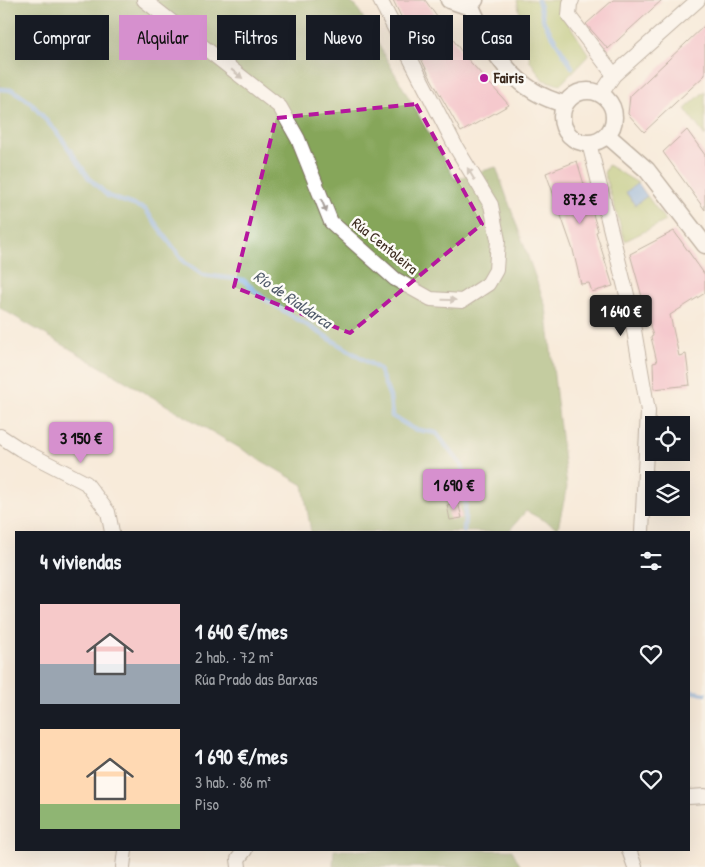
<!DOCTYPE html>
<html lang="es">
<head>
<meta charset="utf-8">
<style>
  :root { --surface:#171b24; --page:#242831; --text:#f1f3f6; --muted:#9ea1a6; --accent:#d690ce }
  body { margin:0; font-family:"Patrick Hand",sans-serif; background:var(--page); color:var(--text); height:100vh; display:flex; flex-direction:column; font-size:19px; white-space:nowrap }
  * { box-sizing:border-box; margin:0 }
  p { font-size:16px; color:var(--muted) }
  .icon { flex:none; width:28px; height:28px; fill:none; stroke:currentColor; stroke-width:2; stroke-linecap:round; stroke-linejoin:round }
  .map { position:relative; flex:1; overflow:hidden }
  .drawer { position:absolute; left:15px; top:531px; width:675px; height:320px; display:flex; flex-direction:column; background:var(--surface); border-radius:0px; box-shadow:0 5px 20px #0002 }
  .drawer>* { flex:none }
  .guide { position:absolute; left:15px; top:15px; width:675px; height:45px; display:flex; gap:10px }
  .tools { position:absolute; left:645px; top:416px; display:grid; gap:10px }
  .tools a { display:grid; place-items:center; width:45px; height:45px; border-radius:0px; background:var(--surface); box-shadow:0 5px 20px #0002; font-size:25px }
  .price { position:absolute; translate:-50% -42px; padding:0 11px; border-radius:5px; background:var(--accent); color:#111; font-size:16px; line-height:32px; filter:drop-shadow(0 1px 2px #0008) }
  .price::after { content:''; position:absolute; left:50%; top:30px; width:15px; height:11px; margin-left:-8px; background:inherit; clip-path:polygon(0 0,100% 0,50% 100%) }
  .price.on { background:#222; color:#fff }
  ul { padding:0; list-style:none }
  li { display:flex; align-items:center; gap:15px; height:125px; padding:0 25px }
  li span { display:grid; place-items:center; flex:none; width:140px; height:100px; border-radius:0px; color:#555 }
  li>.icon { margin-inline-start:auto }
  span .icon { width:60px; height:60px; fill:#fffc; stroke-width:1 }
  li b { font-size:21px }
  h2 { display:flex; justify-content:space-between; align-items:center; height:60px; padding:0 25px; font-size:21px }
  .tag { padding:0 18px; border-radius:0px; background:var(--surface); box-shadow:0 5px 20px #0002; font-size:18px; line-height:45px }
  .tag.on { background:var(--accent); color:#111 }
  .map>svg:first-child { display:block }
  .green { fill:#a8bf64; stroke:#727441 }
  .forest { fill:#86a65a; stroke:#60683c }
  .water { fill:#75a7e0; stroke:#58687f }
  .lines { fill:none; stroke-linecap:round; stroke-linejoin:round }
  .stream { stroke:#75a7e0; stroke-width:4.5 }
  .building { fill:#f2a0bd }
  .minor-casing { stroke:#7d6e60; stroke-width:16 }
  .tertiary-casing { stroke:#7d6e60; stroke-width:19 }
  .minor { stroke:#fff; stroke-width:14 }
  .tertiary { stroke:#fff; stroke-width:16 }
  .oneway { fill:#a79f9a }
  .marked { fill:none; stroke:#b5179e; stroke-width:4; stroke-dasharray:10 6; stroke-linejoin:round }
  .poi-dot { fill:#b5179e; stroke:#fdfcf7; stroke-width:2 }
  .labels { text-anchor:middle; stroke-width:5; stroke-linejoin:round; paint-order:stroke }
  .poi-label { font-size:15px; font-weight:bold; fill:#3b2a1e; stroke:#fdfcf7; text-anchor:start }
  .street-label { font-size:15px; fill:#3b2a1e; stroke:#fdfcf7 }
  .water-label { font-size:16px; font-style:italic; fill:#525c6c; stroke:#fdfcf7 }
</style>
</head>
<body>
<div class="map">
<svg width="705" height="867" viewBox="0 0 705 867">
  <rect width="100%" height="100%" fill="#fdfcf7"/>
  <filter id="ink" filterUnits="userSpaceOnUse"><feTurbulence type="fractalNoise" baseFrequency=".02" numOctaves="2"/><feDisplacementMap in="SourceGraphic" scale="10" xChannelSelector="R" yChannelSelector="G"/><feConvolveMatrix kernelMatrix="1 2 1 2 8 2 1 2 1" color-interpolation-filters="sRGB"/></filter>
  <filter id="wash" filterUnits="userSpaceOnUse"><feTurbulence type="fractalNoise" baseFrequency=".0096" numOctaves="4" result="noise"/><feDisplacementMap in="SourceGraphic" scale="20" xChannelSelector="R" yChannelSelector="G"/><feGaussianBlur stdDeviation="1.12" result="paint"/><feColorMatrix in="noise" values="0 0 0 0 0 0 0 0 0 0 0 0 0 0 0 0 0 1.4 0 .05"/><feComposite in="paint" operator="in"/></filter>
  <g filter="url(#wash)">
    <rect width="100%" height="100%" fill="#f8ebda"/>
    <path class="green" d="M517,0H564L560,10L589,55L560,85L543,80L530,61Z
      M705,91V136L685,109Z
      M608,165L638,183L626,193L635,205L647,196L666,221L625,241L604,173Z"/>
    <path class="forest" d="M0,0H347L357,7L455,179L496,167L546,307L567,487L558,528L526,511L508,532H311L303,485L0,308Z
      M334,850H512L521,867H333Z"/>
    <path class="water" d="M638,183L647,196L635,205L626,192Z"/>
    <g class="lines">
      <path class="stream" d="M538,0L544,22L572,67
        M0,89L13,90L31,103L60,136L89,178L108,196L145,209L184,262L203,275L243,280L263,298L379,369L390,397L392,416L414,429L436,433L462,466L467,478L464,532
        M689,691L705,694"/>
    </g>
    <g id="blocks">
      <path class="building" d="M393,0H425L464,55L509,105L461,132L429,75Z
        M613,0H662L608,49L586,24Z
        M705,25V75L644,132L628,114L630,96Z
        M687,130L705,155V210L663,152Z
        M577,161L598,231L596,232L613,286L592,292L589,283L581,284L573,250L546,173Z
        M674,231L705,275V293L670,315L679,356L686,354L690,385L654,389L653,363L657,362L651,337L653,336L630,254Z
        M458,502L462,518L450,520L447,505Z"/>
    </g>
  </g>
  <g filter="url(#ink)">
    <use href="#blocks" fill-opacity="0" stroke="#7d6e60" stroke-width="1"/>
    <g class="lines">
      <g class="minor-casing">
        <path id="minor" d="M144,0L280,107L298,139L331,222L395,279L431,299L462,301L488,284L496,270L498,240L491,205L457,149L380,0
          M572,0L570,3L569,16L614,75
          M601,94L614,75L698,0
          M589,143L630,307L648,411L642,532
          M0,436L20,449L86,483L108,512L112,532
          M689,797L705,796
          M629,850L635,867
          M123,867L125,850
          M239,867L238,859L245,850"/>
      </g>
      <g class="tertiary-casing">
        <path id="tertiary" d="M449,0L464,5L475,0
          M470,4C489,49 514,92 565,104
          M562 117a26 26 0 1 1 52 0a26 26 0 1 1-52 0Z
          M607,135L647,170L705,245"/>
      </g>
      <use href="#minor" class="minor"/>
      <use href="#tertiary" class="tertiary"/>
    </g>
    <defs><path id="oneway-solid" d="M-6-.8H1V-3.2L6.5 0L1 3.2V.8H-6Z" transform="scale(1.25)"/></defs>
    <g class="oneway">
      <use href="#oneway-solid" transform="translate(237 74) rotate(38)"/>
      <use href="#oneway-solid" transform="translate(471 174) rotate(-121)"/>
      <use href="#oneway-solid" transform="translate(324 206) rotate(68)"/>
      <use href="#oneway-solid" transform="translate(449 300) rotate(2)"/>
    </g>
  </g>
  <path d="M0 0H705V867H0ZM416,104L482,224L350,333L234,287L276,118Z" fill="#f8ebda" fill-opacity=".55" fill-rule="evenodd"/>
  <path class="marked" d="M416,104L482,224L350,333L234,287L276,118Z"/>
  <circle class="poi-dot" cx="484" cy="78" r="5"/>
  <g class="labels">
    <g class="poi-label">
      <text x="494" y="83">Fairis</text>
    </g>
    <g class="street-label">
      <text transform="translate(385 246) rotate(39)" y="5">Rúa Centoleira</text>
    </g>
    <g class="water-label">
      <text transform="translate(293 299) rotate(34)" y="6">Río de Rialdarca</text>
    </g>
  </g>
</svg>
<div class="tools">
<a><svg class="icon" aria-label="locate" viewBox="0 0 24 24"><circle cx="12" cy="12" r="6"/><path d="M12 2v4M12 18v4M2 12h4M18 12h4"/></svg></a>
<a><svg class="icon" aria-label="layers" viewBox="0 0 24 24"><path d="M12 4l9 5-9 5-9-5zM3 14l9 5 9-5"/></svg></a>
</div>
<b class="price" style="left:580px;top:225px">872 €</b>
<b class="price on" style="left:621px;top:337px">1 640 €</b>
<b class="price" style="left:81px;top:464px">3 150 €</b>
<b class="price" style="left:454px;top:511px">1 690 €</b>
<div class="guide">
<a class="tag">Comprar</a>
<a class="tag on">Alquilar</a>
<a class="tag">Filtros</a>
<a class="tag">Nuevo</a>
<a class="tag">Piso</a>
<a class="tag">Casa</a>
</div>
<section class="drawer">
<h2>4 viviendas<svg class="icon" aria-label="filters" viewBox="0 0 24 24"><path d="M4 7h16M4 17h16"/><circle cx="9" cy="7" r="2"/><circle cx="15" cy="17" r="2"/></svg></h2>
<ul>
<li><span style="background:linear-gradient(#f6c9c9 60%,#9aa5b1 0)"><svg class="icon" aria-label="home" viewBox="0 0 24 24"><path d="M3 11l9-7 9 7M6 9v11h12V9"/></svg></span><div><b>1 640 €/mes</b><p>2 hab. · 72 m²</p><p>Rúa Prado das Barxas</p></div><svg class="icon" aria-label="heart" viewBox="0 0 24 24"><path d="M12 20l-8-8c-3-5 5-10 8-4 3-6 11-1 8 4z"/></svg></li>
<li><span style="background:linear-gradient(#ffd9b3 75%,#8fb573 0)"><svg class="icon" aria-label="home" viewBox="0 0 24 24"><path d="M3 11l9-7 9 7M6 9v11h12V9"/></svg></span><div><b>1 690 €/mes</b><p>3 hab. · 86 m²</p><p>Piso</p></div><svg class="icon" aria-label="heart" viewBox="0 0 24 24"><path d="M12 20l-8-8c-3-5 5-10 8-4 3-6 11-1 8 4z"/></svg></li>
</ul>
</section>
</div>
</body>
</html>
